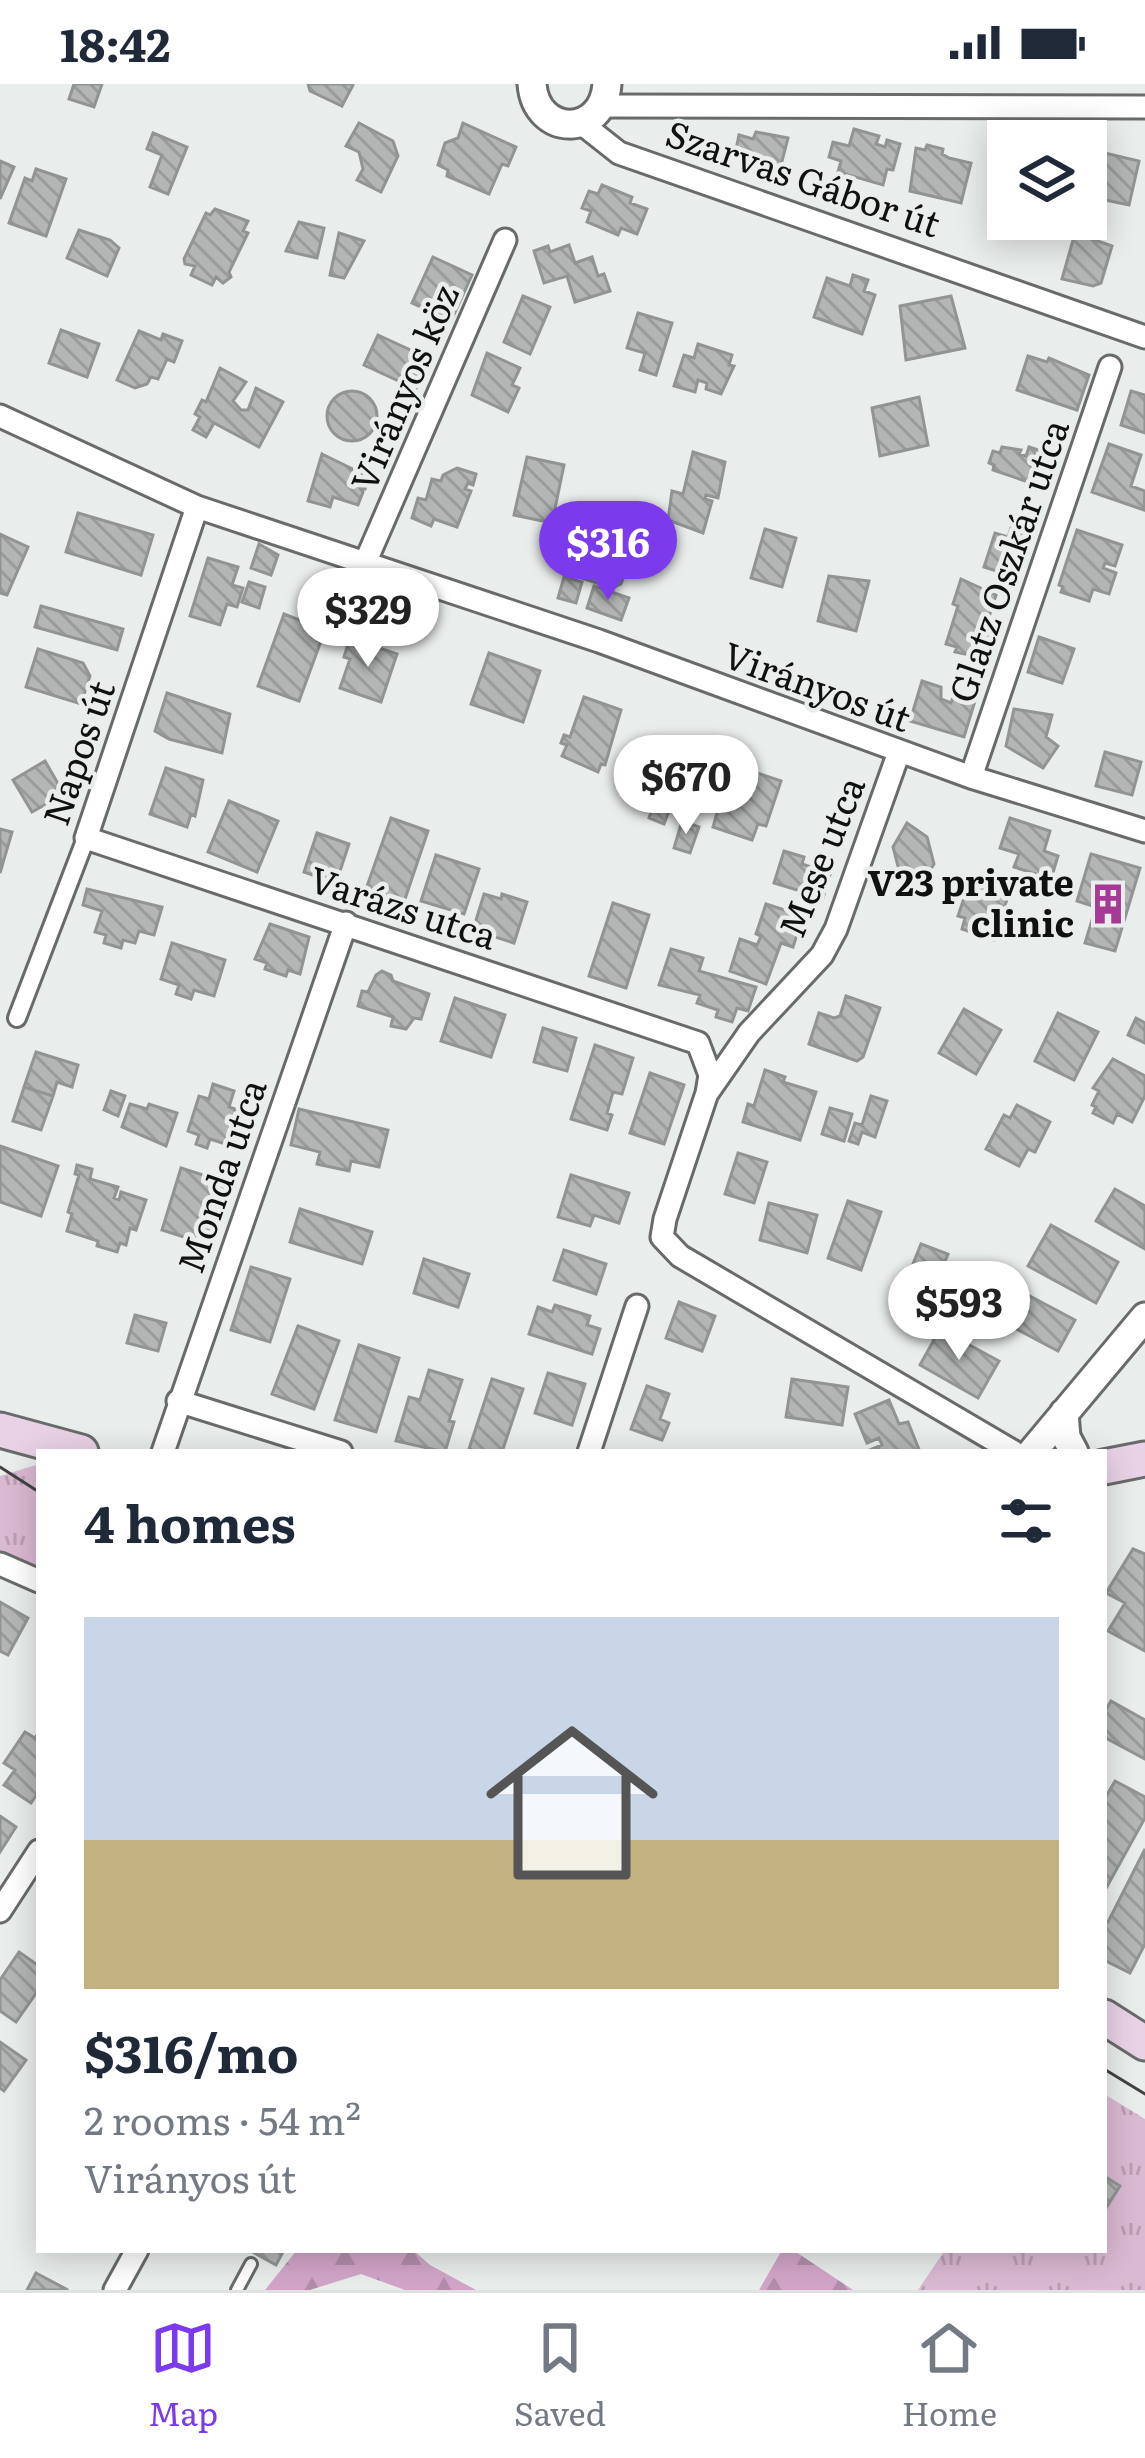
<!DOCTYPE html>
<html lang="en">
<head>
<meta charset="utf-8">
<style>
  :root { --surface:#fff; --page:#f6f6f7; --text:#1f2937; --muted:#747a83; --line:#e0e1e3; --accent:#7c3aed }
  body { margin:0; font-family:Literata,serif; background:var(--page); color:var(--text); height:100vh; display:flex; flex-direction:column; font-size:45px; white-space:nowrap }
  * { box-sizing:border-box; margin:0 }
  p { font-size:39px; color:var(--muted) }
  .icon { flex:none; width:66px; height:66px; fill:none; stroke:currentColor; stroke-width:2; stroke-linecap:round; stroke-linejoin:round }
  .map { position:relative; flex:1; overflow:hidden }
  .side { position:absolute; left:36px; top:1365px; width:1071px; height:804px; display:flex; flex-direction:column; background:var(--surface); border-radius:0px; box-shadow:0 6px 30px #0003 }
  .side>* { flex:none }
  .controls { position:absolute; left:987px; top:36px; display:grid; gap:24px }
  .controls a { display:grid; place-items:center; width:120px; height:120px; border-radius:0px; background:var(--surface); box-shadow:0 6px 30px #0003; font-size:60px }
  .price { position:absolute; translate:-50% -102px; padding:0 27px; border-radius:42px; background:#fff; color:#222; font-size:39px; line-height:78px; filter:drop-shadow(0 3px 6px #0008) }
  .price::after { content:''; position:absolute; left:50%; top:72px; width:36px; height:27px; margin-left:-18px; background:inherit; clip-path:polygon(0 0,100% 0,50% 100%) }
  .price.selected { background:var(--accent); color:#fff }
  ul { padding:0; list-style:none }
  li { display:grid; align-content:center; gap:24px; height:636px; padding:0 48px }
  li+li { border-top:3px solid var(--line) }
  li span { display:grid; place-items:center; height:372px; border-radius:0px; color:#555 }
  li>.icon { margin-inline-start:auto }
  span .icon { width:216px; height:216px; fill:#fffc; stroke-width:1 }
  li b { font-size:51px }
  h2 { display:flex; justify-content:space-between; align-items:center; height:144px; padding:0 48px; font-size:51px }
  .status { display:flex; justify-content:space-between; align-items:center; height:84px; padding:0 60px; background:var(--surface); direction:ltr }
  .status svg { height:33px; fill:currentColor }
  .tab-bar { display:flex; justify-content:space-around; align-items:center; height:168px; border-top:3px solid var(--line); background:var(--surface); font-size:33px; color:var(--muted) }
  .tab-bar a { display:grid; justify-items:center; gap:6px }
  .tab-bar .selected { color:var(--accent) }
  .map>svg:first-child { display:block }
  .grass { fill:url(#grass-tufts) }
  .forest { fill:url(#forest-firs) }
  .building { fill:url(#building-back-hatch); stroke:#909493; stroke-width:3 }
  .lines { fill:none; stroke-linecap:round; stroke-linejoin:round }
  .service-casing { stroke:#686b6a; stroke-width:16 }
  .pedestrian-casing { stroke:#686b6a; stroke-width:22 }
  .minor-casing { stroke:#686b6a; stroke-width:27 }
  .tertiary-casing { stroke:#686b6a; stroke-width:33 }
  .secondary-casing { stroke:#686b6a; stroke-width:39 }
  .service { stroke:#fff; stroke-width:10 }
  .pedestrian { stroke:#fff; stroke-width:16 }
  .minor { stroke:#fff; stroke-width:21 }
  .tertiary { stroke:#fff; stroke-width:27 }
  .secondary { stroke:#ead2e6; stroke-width:33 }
  .tram { stroke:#414342; stroke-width:3 }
  .labels { text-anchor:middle; stroke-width:9; stroke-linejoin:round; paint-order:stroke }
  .street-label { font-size:36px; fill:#0f1010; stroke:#e9edec }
  .poi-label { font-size:36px; font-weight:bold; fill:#0f1010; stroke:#e9edec; text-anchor:end }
</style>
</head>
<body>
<div class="status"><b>18:42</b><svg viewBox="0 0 49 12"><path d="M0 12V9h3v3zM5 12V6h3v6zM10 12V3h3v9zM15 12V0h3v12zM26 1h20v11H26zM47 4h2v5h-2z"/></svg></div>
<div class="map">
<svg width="1145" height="2206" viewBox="0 0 1145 2206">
  <defs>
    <pattern id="grass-tufts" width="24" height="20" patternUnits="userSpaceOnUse" patternTransform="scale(3)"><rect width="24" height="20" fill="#dab9d2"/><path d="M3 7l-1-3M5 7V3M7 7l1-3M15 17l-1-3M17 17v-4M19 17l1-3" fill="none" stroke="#ba9eb3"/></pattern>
    <pattern id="forest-firs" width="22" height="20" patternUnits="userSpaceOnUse" patternTransform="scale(3)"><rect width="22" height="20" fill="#d2a5c8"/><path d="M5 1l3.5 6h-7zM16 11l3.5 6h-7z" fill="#b38dab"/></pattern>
    <pattern id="building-back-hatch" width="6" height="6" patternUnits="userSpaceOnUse" patternTransform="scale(3)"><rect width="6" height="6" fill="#b3b6b5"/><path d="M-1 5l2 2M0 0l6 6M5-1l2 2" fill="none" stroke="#999b9b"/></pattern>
  </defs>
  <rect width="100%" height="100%" fill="#e9edec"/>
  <path class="grass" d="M39,1380V1487L0,1470V1392Z
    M1104,2010L1145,2035V2206H918L945,2166H1104Z"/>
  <path class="forest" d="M297,2166H413L430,2181L476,2206H405L361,2190L310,2206H265Z
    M782,2166H793L853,2206H759Z"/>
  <path class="building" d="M74,0H102L94,23L69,15Z
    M308,0H352L353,1L342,22L310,7Z
    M359,39L393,57L398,72L381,108L357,96L363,85L359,68L346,62Z
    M463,39L516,63L508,82L502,80L489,110L447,92L448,86L438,81L445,59L458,54Z
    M854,45L879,52L876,60L885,63L887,56L900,60L893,86L887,85L883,101L838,88L841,77L829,73L833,58L849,62Z
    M756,48L788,54L780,85L756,80L750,83L744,71L735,70L739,51L753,55Z
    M153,49L187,63L168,110L150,103L162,71L147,65Z
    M927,61L943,65L942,70L949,74L971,79L961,119L910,107L916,64L925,66Z
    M1092,66L1139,77L1129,121L1086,112Z
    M0,77L14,83L0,115Z
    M36,85L66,95L46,152L9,139L25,94L32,97Z
    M602,101L632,113L630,119L647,125L637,150L621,144L618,151L587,138L591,127L582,124L589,107L598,110Z
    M215,125L248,137L243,147L248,149L229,188L231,193L223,199L216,193L212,201L191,191L195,182L185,180L184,175L206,129L210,131Z
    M299,138L324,144L317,174L286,167Z
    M79,146L110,156L119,164L107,192L67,174Z
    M339,149L364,157L344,194L330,191Z
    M1075,149L1112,162L1101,199L1093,202L1062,195Z
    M569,161L575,179L592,173L598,192L604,190L610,207L575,218L567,192L544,199L534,167L548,162L550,168Z
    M433,173L472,191L451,237L412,219Z
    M853,191L868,196L864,207L875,211L862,250L814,233L827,194L850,202Z
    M523,212L550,223L530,270L504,258Z
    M951,212L965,264L906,276L900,222Z
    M638,229L672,239L656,291L640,286L645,269L627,264Z
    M61,246L99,260L87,293L49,279Z
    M139,247L161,256L163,250L182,257L174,278L167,275L158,295L151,293L147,300L135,304L117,296Z
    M378,251L430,275L416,305L364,281Z
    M698,260L732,271L729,281L734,282L721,310L706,305L707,299L698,296L695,308L674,302L684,271L694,274Z
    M487,269L520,284L512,301L519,304L508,328L472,311Z
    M1028,272L1047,278L1049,274L1089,291L1077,326L1017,306Z
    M220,284L246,298L233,317L241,326H248L256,304L283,318L259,363L214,339L206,353L193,346L200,333L195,330L202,316L206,318Z
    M1131,307L1145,311V349L1121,341Z
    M327 332a25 25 0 1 1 50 0a25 25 0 1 1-50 0Z
    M919,313L928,361L880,372L872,324Z
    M1109,360L1141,371L1131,402L1145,407L1144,426L1092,408Z
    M1002,363L1021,366L1019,370L1026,372L1029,363L1059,373L1049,405L993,386L994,381L989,379L993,367L1000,369Z
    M693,368L725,378L718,414L706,411L705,415L712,417L703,449L668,436L672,407L683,410Z
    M322,370L369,393L365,405L360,404L363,408L358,421L333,413L330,423L308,417Z
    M527,373L564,381L552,439L514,431Z
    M457,384L476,390L473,401L468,399L465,405L471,407L457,443L434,435L431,442L412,434L418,414L426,416L432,395L441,397L443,391Z
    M78,429L153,451L141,491L66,468Z
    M1014,435L1034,441L1018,494L984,483L995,449L1008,453Z
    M765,445L796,454L782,503L751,494Z
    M1077,446L1122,461L1115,482L1105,479L1103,484L1116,489L1109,510L1093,505L1089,517L1061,508L1063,503L1059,501Z
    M588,449L601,452L599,457L625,460V471L630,475L621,500L612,504L572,491L569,482L578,456Z
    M0,450L28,463L7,511L0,509Z
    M259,460L278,471L271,491L251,484Z
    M208,474L238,483L232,501L243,504L237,523L227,520L220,541L190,532Z
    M829,492L869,497L856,547L818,537Z
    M564,493L582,498L576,519L558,514Z
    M961,495L996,511L987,539L999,543L988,575L955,568L957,563L946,560L958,522L953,520Z
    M249,498L265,503L259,524L242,518Z
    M594,502L629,514L621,536L587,524Z
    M41,522L123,545L117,566L35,543Z
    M284,530L325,546L299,617L258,602Z
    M1039,553L1074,565L1062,599L1028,588Z
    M350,554L397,570L381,618L340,604L350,575L344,573Z
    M38,565L83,579L90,592L81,620L26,603Z
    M489,569L540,587L523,638L471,620Z
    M922,597L941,603V615L951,619L954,610L975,617L964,653L910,637Z
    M167,609L230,630L222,669L169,655L155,647Z
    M584,613L621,626L605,681L601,680L598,688L562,672L567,661L561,659L564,651L570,653Z
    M1014,625L1052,631L1046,653L1058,662L1043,684L1006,662Z
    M660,664L689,675L664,740L649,734L653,723L639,717Z
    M1105,668L1141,678L1132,711L1096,702Z
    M45,677L64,710L32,728L13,696Z
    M731,680L781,697L766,742L758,740L752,756L713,743Z
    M166,684L203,696L195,732L191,730L187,743L150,730Z
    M229,717L278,737L257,788L208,768Z
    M391,734L428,747L404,818L366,805Z
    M1010,734L1050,747L1044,767L1058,772L1051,795L1014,783L1019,770L1000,764Z
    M682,737L699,743L690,769L674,764Z
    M907,739L927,753L934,780L922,800L899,786L893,763Z
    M0,745L12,748L0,789Z
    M317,749L349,760L336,799L304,788Z
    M784,767L804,773L802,780L814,784L816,775L833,781L823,814L774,799Z
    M1091,770L1140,784L1115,867L1085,859L1096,823L1077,817Z
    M436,771L479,785L464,830L421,817Z
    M977,799L1009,810L1004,824L1011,826L1004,847L997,845L994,856L962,845L965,834L958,832L965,811L972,813Z
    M87,805L162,823L154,851L139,847L135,859L123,856L121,864L104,859L106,851L95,848L102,827L83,821Z
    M484,810L501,815L502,810L527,818L514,859L473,846Z
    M613,819L649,831L626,904L589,892Z
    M766,820L803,832L793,863L781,859L766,900L730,887L740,855L757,861L761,852L756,850Z
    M270,840L309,853L300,890L288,886L286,892L265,885L267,879L255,875Z
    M172,859L225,876L214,912L194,906L191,915L176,910L179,901L161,895Z
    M671,865L703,874L699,887L756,903L748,927L737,924L732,938L716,933L718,926L697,919L700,911L659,901Z
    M382,887L391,891L393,897L429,910L421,935L414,934L406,945L391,942L393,933L358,922L362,907L368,908L376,891Z
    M846,912L880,924L863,973L857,977L809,960L819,929L834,934L840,932Z
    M455,914L505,931L491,973L441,957Z
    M964,925L1001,946L976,990L939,969Z
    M1058,929L1098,948L1074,996L1035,977Z
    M1136,934L1145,939V959L1128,951Z
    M543,944L576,954L567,987L534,978Z
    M595,961L633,974L622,1010L613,1008L607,1029L612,1031L607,1046L571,1035Z
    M36,968L78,981L72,1003L57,998L53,1012L24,1003Z
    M1113,975L1145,992V1012L1132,1038L1117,1030L1113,1039L1093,1029L1096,1023L1092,1021L1099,1007L1093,1004Z
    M765,986L785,993L783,998L816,1008L800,1056L743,1038L748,1020L754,1022Z
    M650,989L684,1001L664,1060L630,1049Z
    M213,1000L234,1007L229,1023L241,1027L236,1042L244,1044L238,1064L210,1055L207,1064L196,1060L199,1051L188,1047L199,1012L209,1015Z
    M24,1003L53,1012L41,1046L13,1037Z
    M111,1007L125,1012L118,1032L104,1026Z
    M871,1012L887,1017L875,1053L862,1048L858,1060L849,1057L855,1039L862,1041Z
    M130,1020L147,1025L149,1020L177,1029L166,1062L122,1043Z
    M1017,1021L1050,1038L1035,1068L1028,1065L1019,1082L986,1065L1004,1031L1010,1034Z
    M830,1024L852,1030L844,1057L822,1050Z
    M299,1025L388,1046L379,1083L351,1077L349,1087L317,1080L320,1068L291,1061Z
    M0,1062L58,1082L41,1132L0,1118Z
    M738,1069L767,1078L754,1119L725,1110Z
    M77,1081L92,1085L90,1095L118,1103L114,1114L119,1116L121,1108L146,1116L136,1146L130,1144L126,1161L120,1159L117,1168L97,1162L98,1157L67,1147L72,1130L68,1128L79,1091L75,1090Z
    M181,1084L225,1098L206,1160L162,1146Z
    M571,1091L629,1109L619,1139L594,1131L590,1142L558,1133Z
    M1115,1105L1145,1122V1165L1096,1137Z
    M848,1117L881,1128L861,1186L828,1174Z
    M769,1119L817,1131L807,1169L760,1156Z
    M300,1125L372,1148L362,1180L290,1158Z
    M1051,1141L1118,1178L1096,1219L1028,1182Z
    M921,1160L948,1170L938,1195L944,1197L933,1226L925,1223L922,1231L897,1220Z
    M564,1166L606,1180L596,1210L554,1196Z
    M424,1175L469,1190L458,1223L414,1209Z
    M251,1183L290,1195L270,1258L231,1246Z
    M1007,1200L1075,1236L1058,1267L990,1231Z
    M679,1218L715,1232L702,1267L666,1254Z
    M555,1221L590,1232L587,1241L600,1245L592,1270L529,1250L538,1223L552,1228Z
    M135,1231L166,1239L158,1267L127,1259Z
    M298,1242L339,1257L314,1325L272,1310Z
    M940,1245L999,1277L978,1314L920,1281Z
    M359,1261L399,1274L376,1348L335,1336Z
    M429,1286L462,1296L449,1337L454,1338L445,1368L396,1357L409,1313L420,1316Z
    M548,1289L585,1300L572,1341L535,1329Z
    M492,1295L523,1305L502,1368H478L469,1365Z
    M792,1295L848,1303L842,1341L786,1333Z
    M647,1302L669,1310L660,1335L669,1339L662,1356L631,1345Z
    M889,1316L899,1340L908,1338L920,1368H865L882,1361L879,1354L867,1359L855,1330Z
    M1133,1465L1145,1470V1567L1108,1547L1125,1519L1106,1509Z
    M0,1518L28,1534L8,1571L0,1567Z
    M1111,1617L1145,1636V1675L1104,1653V1629Z
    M25,1648L35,1654L39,1648V1707L31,1719L4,1701L15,1686L4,1679Z
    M1115,1697L1145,1713V1734L1104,1808V1716Z
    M0,1732L16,1743L0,1768Z
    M1145,1765V1860L1130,1889L1104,1876V1836L1108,1838Z
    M19,1868L39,1882V1905L16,1938L0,1927V1896Z
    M0,1958L26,1976L4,2007L0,2004Z
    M1104,2092L1120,2102L1104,2127Z
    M249,2166H284L276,2181Z
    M36,2189L68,2206H27Z"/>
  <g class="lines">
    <g class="service-casing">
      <path id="service" d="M237,2206L251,2180"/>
    </g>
    <g class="pedestrian-casing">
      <path id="pedestrian" d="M17,934L86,754"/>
    </g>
    <g class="minor-casing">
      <path id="minor" d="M602,22L1145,23
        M581,39L619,69L1145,253
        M0,332L197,423L599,557L971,693L1145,747
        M197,423L86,754L698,959
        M365,479L505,156
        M971,693L1110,283
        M698,959L710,991L707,1009L665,1135L662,1153L680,1172L1014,1368
        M708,1008L749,949L822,871L836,845L899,668
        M178,1317L341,1368
        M163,1368L346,839
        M589,1368L637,1222
        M0,1480L39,1497
        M0,1827L39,1767
        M115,2206L137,2166"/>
    </g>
    <g class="tertiary-casing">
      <path id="tertiary" d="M532,0C536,53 603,54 607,0
        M1064,1329L1066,1353L1074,1368
        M1032,1368L1145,1233"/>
    </g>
    <g class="secondary-casing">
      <path id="secondary" d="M0,1346L81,1368
        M1104,1383L1145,1375
        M1104,1933L1145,1959"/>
    </g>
    <use href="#service" class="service"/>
    <use href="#pedestrian" class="pedestrian"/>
    <use href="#minor" class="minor"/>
    <use href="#tertiary" class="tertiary"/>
    <use href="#secondary" class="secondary"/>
    <path class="tram" d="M0,1383L39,1408
      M1104,1985L1145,2010"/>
  </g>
  <defs>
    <g id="building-bare" transform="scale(3.24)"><path d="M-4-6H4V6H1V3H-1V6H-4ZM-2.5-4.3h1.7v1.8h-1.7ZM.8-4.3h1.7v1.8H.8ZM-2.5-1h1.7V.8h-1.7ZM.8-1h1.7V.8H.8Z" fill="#a73996" stroke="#e9edec" stroke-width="2.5" paint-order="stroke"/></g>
  </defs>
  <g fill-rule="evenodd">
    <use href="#building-bare" x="1108" y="820"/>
  </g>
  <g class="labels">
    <g class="street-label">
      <text transform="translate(803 95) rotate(19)" y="13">Szarvas Gábor út</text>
      <text transform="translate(405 304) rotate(-67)" y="13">Virányos köz</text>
      <text transform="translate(1009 477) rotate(-71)" y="13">Glatz Oszkár utca</text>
      <text transform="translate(817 603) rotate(20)" y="13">Virányos út</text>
      <text transform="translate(79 669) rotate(-71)" y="13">Napos út</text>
      <text transform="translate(822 773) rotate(-68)" y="13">Mese utca</text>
      <text transform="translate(403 824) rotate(18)" y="13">Varázs utca</text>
      <text transform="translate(222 1092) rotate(-71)" y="13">Monda utca</text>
    </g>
    <g class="poi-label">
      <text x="1074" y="812">V23 private<tspan x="1074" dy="41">clinic</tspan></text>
    </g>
  </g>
</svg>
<div class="controls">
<a><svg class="icon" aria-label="layers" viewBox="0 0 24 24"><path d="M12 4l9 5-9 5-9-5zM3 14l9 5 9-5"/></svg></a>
</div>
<b class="price selected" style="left:608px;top:519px">$316</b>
<b class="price" style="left:368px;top:586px">$329</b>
<b class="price" style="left:686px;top:753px">$670</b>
<b class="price" style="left:959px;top:1279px">$593</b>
<section class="side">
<h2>4 homes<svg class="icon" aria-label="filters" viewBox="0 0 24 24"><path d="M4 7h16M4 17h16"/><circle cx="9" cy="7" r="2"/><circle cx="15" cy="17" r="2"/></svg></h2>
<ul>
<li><span style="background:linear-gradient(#c9d6e8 60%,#c2b280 0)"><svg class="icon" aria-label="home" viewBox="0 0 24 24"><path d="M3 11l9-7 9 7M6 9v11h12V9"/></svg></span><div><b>$316/mo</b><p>2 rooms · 54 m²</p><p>Virányos út</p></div></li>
</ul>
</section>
</div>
<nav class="tab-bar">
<a class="selected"><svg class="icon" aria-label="map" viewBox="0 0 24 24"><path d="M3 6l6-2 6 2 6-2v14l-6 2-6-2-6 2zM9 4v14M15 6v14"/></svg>Map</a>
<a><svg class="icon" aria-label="saved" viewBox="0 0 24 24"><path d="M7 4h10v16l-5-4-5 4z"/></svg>Saved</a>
<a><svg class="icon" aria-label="home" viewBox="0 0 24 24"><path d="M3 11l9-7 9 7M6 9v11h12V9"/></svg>Home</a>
</nav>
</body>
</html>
